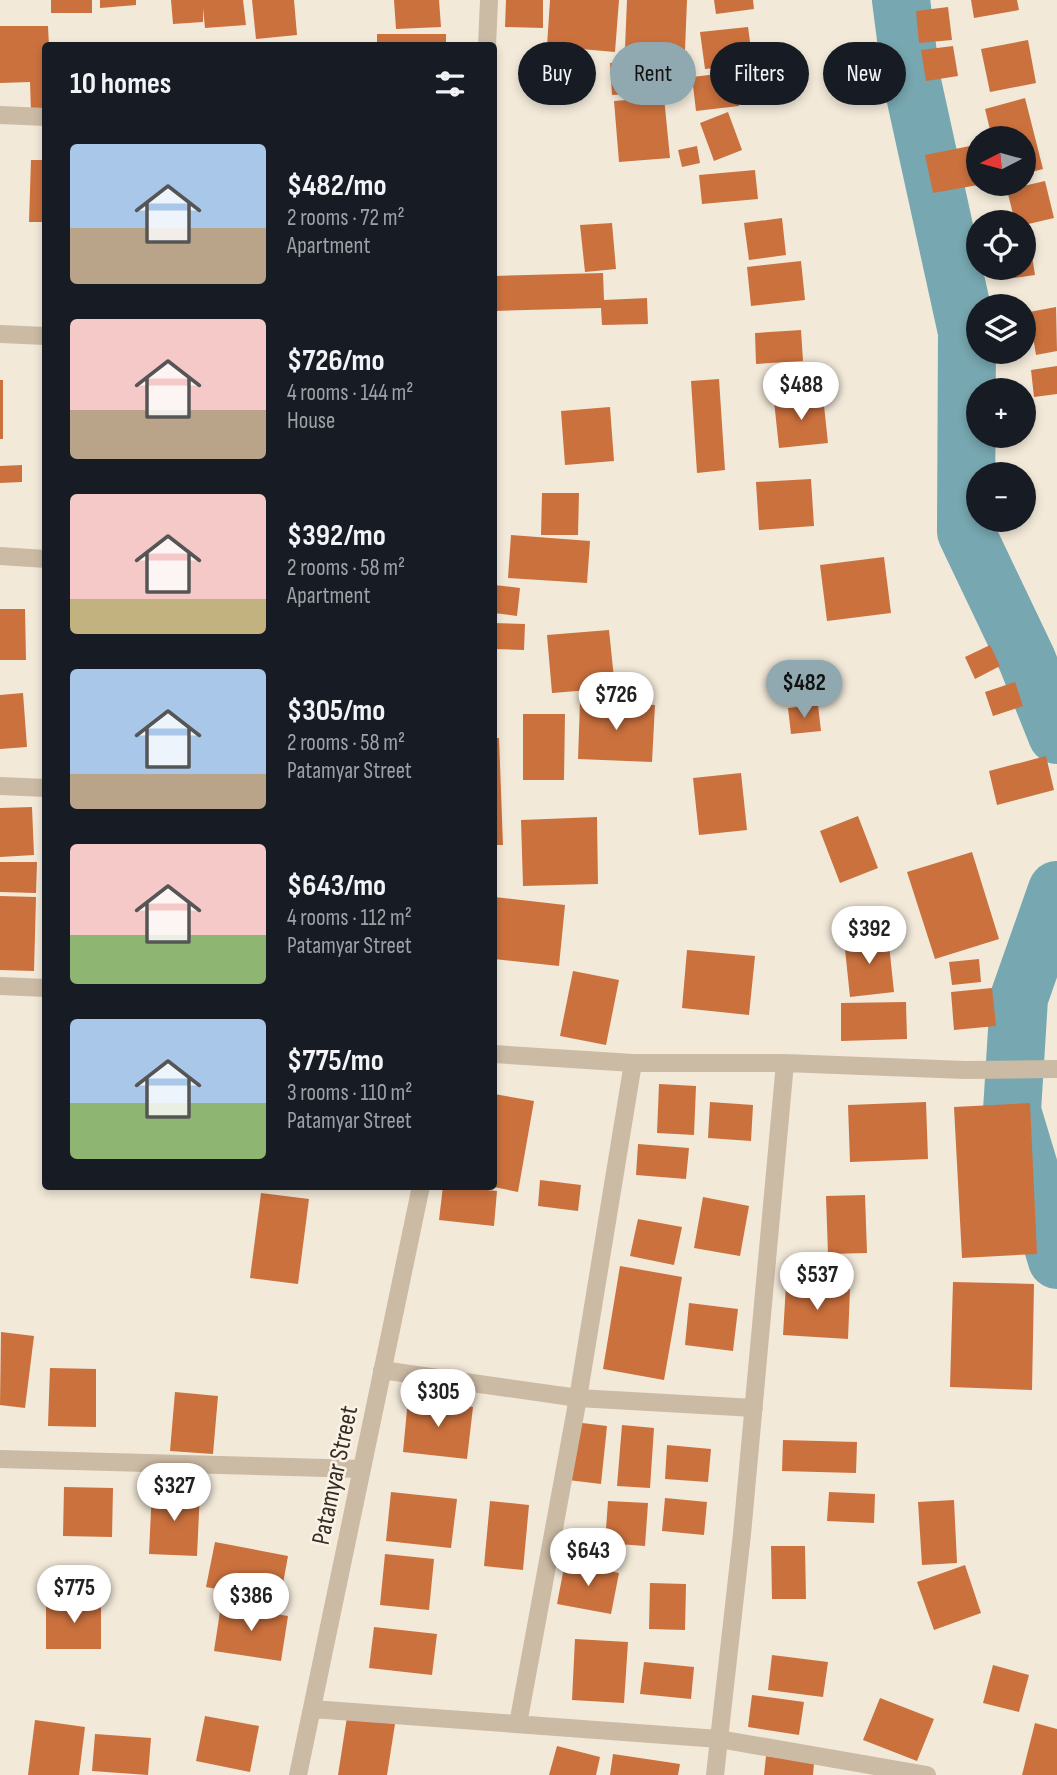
<!DOCTYPE html>
<html lang="en">
<head>
<meta charset="utf-8">
<style>
  :root { --surface:#171b24; --page:#20242c; --text:#f1f3f6; --muted:#9ea1a6; --accent:#90a8af }
  body { margin:0; font-family:"Sofia Sans Condensed",sans-serif; background:var(--page); color:var(--text); height:100vh; display:flex; flex-direction:column; font-size:26px; white-space:nowrap }
  * { box-sizing:border-box; margin:0 }
  p { font-size:23px; color:var(--muted) }
  .icon { flex:none; width:38px; height:38px; fill:none; stroke:currentColor; stroke-width:2; stroke-linecap:round; stroke-linejoin:round }
  .map { position:relative; flex:1; overflow:hidden }
  .details { position:absolute; left:42px; top:42px; width:455px; height:1148px; display:flex; flex-direction:column; background:var(--surface); border-radius:7px; box-shadow:0 4px 10px #0003 }
  .details>* { flex:none }
  .banner { position:absolute; left:518px; top:42px; width:434px; height:63px; display:flex; gap:14px }
  .needle { width:46px; rotate:264deg }
  .fabs { position:absolute; left:966px; top:126px; display:grid; gap:14px }
  .fabs a { display:grid; place-items:center; width:70px; height:70px; border-radius:50%; background:var(--surface); box-shadow:0 4px 10px #0003; font-size:35px }
  .price { position:absolute; translate:-50% -60px; padding:0 16px; border-radius:24px; background:#fff; color:#222; font-size:23px; line-height:46px; filter:drop-shadow(0 2px 4px #0008) }
  .price::after { content:''; position:absolute; left:50%; top:42px; width:21px; height:16px; margin-left:-10px; background:inherit; clip-path:polygon(0 0,100% 0,50% 100%) }
  .price.on { background:var(--accent); color:#111 }
  ul { padding:0; list-style:none }
  li { display:flex; align-items:center; gap:21px; height:175px; padding:0 28px }
  li span { display:grid; place-items:center; flex:none; width:196px; height:140px; border-radius:7px; color:#555 }
  li>.icon { margin-inline-start:auto }
  span .icon { width:84px; height:84px; fill:#fffc; stroke-width:1 }
  li b { font-size:30px }
  h2 { display:flex; justify-content:space-between; align-items:center; height:84px; padding:0 28px; font-size:30px }
  .pill { padding:0 24px; border-radius:32px; background:var(--surface); box-shadow:0 4px 10px #0003; font-size:24px; line-height:63px }
  .pill.on { background:var(--accent); color:#111 }
  .map>svg:first-child { display:block }
  .lines { fill:none; stroke-linecap:round; stroke-linejoin:round }
  .river { stroke:#77a7b0; stroke-width:58 }
  .building { fill:#cb713e }
  .street { stroke:#cbbaa4; stroke-width:18 }
  .labels { text-anchor:middle; stroke-width:5; stroke-linejoin:round; paint-order:stroke }
  .street-label { font-size:26px; fill:#362d26; stroke:#faf3e5 }
</style>
</head>
<body>
<div class="map">
<svg width="1057" height="1775" viewBox="0 0 1057 1775">
  <rect width="100%" height="100%" fill="#f2e9d9"/>
  <g class="lines">
    <path class="river" d="M901,0L911,77L967,332L966,532L1027,660L1057,735
      M1057,890L1019,998L1012,1111L1057,1260"/>
  </g>
  <path class="building" d="M51,0H92V13H51Z
    M100,0H136V5L100,8Z
    M171,0H243L246,25L205,28L203,8V22L173,24Z
    M252,0H294L297,35L256,39Z
    M394,0H439L441,27L396,29Z
    M506,0H543V28L505,27Z
    M550,0H619L615,52L547,46Z
    M627,0H687L685,50L625,48Z
    M714,0H753L754,9L716,14Z
    M971,0H1017L1019,10L974,18Z
    M948,7L952,40L919,43L916,11Z
    M0,26H48L49,46H46V111L31,112L30,82L0,83Z
    M748,27L753,64L705,69L700,32Z
    M377,34H446V46H377Z
    M1028,40L1036,83L990,92L981,49Z
    M953,46L958,76L926,81L921,50Z
    M661,60L663,92L612,95L610,63Z
    M735,72L739,106L696,111L692,77Z
    M664,97L670,158L619,162L614,101Z
    M1025,98L1043,169L1024,174V138H992L985,109Z
    M728,112L742,150L714,161L700,123Z
    M697,146L700,163L682,167L678,150Z
    M970,146L978,185L933,193L925,155Z
    M31,160H46V222H29Z
    M755,170L758,199L702,204L699,175Z
    M1045,181L1054,218L1024,225V222H1015L1007,190Z
    M782,218L786,255L749,260L744,223Z
    M612,223L616,269L585,272L580,225Z
    M1028,230L1035,275L1000,280L998,268H1024V231Z
    M801,261L805,300L751,306L747,267Z
    M603,273L604,300L647,298L648,324L602,325L601,308L494,311V276Z
    M1056,307L1057,351L1036,355L1029,312Z
    M801,330L803,361L756,364L755,333Z
    M1057,366V394L1034,397L1031,370Z
    M719,379L725,470L697,473L691,381Z
    M0,380H3V439H0Z
    M823,396L828,443L779,448L774,401Z
    M610,407L614,461L565,465L561,411Z
    M22,465V482L0,483V466Z
    M811,479L814,526L759,530L756,482Z
    M542,493H579L578,535H541Z
    M511,535L590,541L587,583L508,578Z
    M884,557L891,613L827,621L820,565Z
    M494,585L520,588L517,616L494,613Z
    M0,609H25L26,660H0Z
    M494,623L525,624L524,650L494,649Z
    M609,630L615,688L552,693L547,635Z
    M990,645L1000,666L975,679L965,657Z
    M1015,682L1023,706L993,716L985,692Z
    M23,693L27,747L0,749V695Z
    M580,702L655,705L652,762L578,759Z
    M818,705L821,731L791,734L788,708Z
    M523,714H565L564,780H523Z
    M494,738H499L503,845H494Z
    M1046,756L1054,790L997,805L989,771Z
    M741,773L747,830L699,835L693,778Z
    M32,807L34,855L0,857V808Z
    M858,816L878,868L840,883L820,831Z
    M597,817L598,884L523,886L521,820Z
    M972,852L999,939L935,959L907,872Z
    M0,862H37L36,893L0,892Z
    M0,896L36,897L34,971L0,970Z
    M494,897L565,905L559,966L494,959Z
    M888,935L894,992L850,997L844,940Z
    M687,950L755,956L749,1015L682,1008Z
    M979,959L981,982L952,985L949,962Z
    M573,971L619,980L606,1045L560,1036Z
    M992,988L996,1026L954,1030L951,992Z
    M906,1002L907,1039L841,1041V1003Z
    M659,1084L696,1086L694,1135L657,1133Z
    M494,1094L534,1101L518,1192L494,1187Z
    M710,1102L753,1105L751,1141L708,1138Z
    M926,1102L928,1159L850,1162L848,1105Z
    M1030,1103L1037,1254L962,1258L954,1107Z
    M638,1144L689,1148L686,1179L636,1175Z
    M540,1180L581,1185L578,1211L538,1206Z
    M443,1186L497,1191L494,1226L439,1220Z
    M261,1193L309,1199L298,1284L250,1278Z
    M865,1195L867,1253L828,1254L826,1196Z
    M703,1197L749,1206L740,1256L694,1248Z
    M638,1219L682,1227L674,1265L630,1256Z
    M620,1266L682,1277L664,1380L603,1369Z
    M953,1282L1034,1284L1032,1390L950,1387Z
    M786,1285L850,1289L848,1339L783,1335Z
    M689,1303L738,1309L733,1351L685,1345Z
    M1,1332L34,1336L25,1408L0,1405Z
    M50,1368L96,1369V1427L48,1426Z
    M175,1392L218,1396L213,1454L170,1451Z
    M408,1399L473,1407L467,1459L403,1452Z
    M574,1422L607,1426L601,1484L568,1480Z
    M622,1425L654,1428L650,1488L617,1486Z
    M783,1440L857,1442L856,1473L782,1471Z
    M667,1445L711,1449L708,1482L665,1479Z
    M64,1487L113,1488L112,1537L63,1536Z
    M152,1489L200,1491L197,1556L149,1554Z
    M391,1492L457,1499L451,1548L386,1541Z
    M829,1492L875,1494L874,1523L827,1521Z
    M665,1498L707,1502L704,1535L662,1531Z
    M954,1500L957,1563L922,1565L918,1502Z
    M490,1501L529,1505L523,1570L484,1566Z
    M608,1501L648,1503L645,1546L605,1543Z
    M215,1542L288,1556L280,1600L206,1587Z
    M771,1546H805L806,1599H772Z
    M385,1554L434,1559L429,1610L380,1605Z
    M565,1562L619,1573L611,1614L557,1604Z
    M965,1565L981,1613L934,1630L917,1582Z
    M650,1583L686,1584L685,1630L649,1629Z
    M46,1602H101V1649H46Z
    M221,1605L288,1616L281,1661L214,1651Z
    M374,1627L437,1634L432,1675L369,1668Z
    M575,1639L628,1642L624,1703L572,1700Z
    M772,1655L828,1662L823,1697L768,1690Z
    M644,1662L694,1667L691,1699L640,1694Z
    M993,1665L1029,1675L1019,1712L983,1703Z
    M752,1695L804,1702L799,1735L748,1727Z
    M880,1698L934,1719L917,1761L863,1740Z
    M205,1716L259,1726L250,1772L196,1761Z
    M347,1717L395,1724L387,1775H338Z
    M35,1720L85,1727L79,1775H28Z
    M1035,1723L1057,1729V1775H1022Z
    M95,1734L151,1738L148,1775L92,1771Z
    M557,1746L600,1757L596,1775H549Z
    M613,1754L680,1764L678,1775H610Z
    M766,1756L814,1763L813,1775H764Z"/>
  <g class="lines">
    <path class="street" d="M487,46L489,0
      M0,115L46,117
      M0,334L46,336
      M0,556L46,559
      M0,786L46,788
      M0,986L46,988
      M494,1054L633,1063H785L965,1070L1057,1069
      M382,1370L578,1398L754,1408
      M0,1459L362,1469
      M312,1709L719,1739L927,1775
      M518,1724L578,1398L633,1063
      M298,1775L421,1186
      M715,1775L742,1534L785,1063"/>
  </g>
  <g class="labels">
    <g class="street-label">
      <text transform="translate(334 1475) rotate(-78)" y="9">Patamyar Street</text>
    </g>
  </g>
</svg>
<div class="fabs">
<a><svg class="needle" viewBox="-14 -14 28 28"><path d="M0-13l5 13h-10z" fill="#e53935"/><path d="M0 13l5-13h-10z" fill="#9ea1a6"/></svg></a>
<a><svg class="icon" aria-label="locate" viewBox="0 0 24 24"><circle cx="12" cy="12" r="6"/><path d="M12 2v4M12 18v4M2 12h4M18 12h4"/></svg></a>
<a><svg class="icon" aria-label="layers" viewBox="0 0 24 24"><path d="M12 4l9 5-9 5-9-5zM3 14l9 5 9-5"/></svg></a>
<a>+</a>
<a>−</a>
</div>
<b class="price" style="left:801px;top:422px">$488</b>
<b class="price on" style="left:804px;top:720px">$482</b>
<b class="price" style="left:616px;top:732px">$726</b>
<b class="price" style="left:869px;top:966px">$392</b>
<b class="price" style="left:817px;top:1312px">$537</b>
<b class="price" style="left:438px;top:1429px">$305</b>
<b class="price" style="left:174px;top:1523px">$327</b>
<b class="price" style="left:588px;top:1588px">$643</b>
<b class="price" style="left:74px;top:1625px">$775</b>
<b class="price" style="left:251px;top:1633px">$386</b>
<div class="banner">
<a class="pill">Buy</a>
<a class="pill on">Rent</a>
<a class="pill">Filters</a>
<a class="pill">New</a>
</div>
<section class="details">
<h2>10 homes<svg class="icon" aria-label="filters" viewBox="0 0 24 24"><path d="M4 7h16M4 17h16"/><circle cx="9" cy="7" r="2"/><circle cx="15" cy="17" r="2"/></svg></h2>
<ul>
<li><span style="background:linear-gradient(#a9c7e8 60%,#b9a48a 0)"><svg class="icon" aria-label="home" viewBox="0 0 24 24"><path d="M3 11l9-7 9 7M6 9v11h12V9"/></svg></span><div><b>$482/mo</b><p>2 rooms · 72 m²</p><p>Apartment</p></div></li>
<li><span style="background:linear-gradient(#f6c9c9 65%,#b9a48a 0)"><svg class="icon" aria-label="home" viewBox="0 0 24 24"><path d="M3 11l9-7 9 7M6 9v11h12V9"/></svg></span><div><b>$726/mo</b><p>4 rooms · 144 m²</p><p>House</p></div></li>
<li><span style="background:linear-gradient(#f6c9c9 75%,#c2b280 0)"><svg class="icon" aria-label="home" viewBox="0 0 24 24"><path d="M3 11l9-7 9 7M6 9v11h12V9"/></svg></span><div><b>$392/mo</b><p>2 rooms · 58 m²</p><p>Apartment</p></div></li>
<li><span style="background:linear-gradient(#a9c7e8 75%,#b9a48a 0)"><svg class="icon" aria-label="home" viewBox="0 0 24 24"><path d="M3 11l9-7 9 7M6 9v11h12V9"/></svg></span><div><b>$305/mo</b><p>2 rooms · 58 m²</p><p>Patamyar Street</p></div></li>
<li><span style="background:linear-gradient(#f6c9c9 65%,#8fb573 0)"><svg class="icon" aria-label="home" viewBox="0 0 24 24"><path d="M3 11l9-7 9 7M6 9v11h12V9"/></svg></span><div><b>$643/mo</b><p>4 rooms · 112 m²</p><p>Patamyar Street</p></div></li>
<li><span style="background:linear-gradient(#a9c7e8 60%,#8fb573 0)"><svg class="icon" aria-label="home" viewBox="0 0 24 24"><path d="M3 11l9-7 9 7M6 9v11h12V9"/></svg></span><div><b>$775/mo</b><p>3 rooms · 110 m²</p><p>Patamyar Street</p></div></li>
</ul>
</section>
</div>
</body>
</html>
